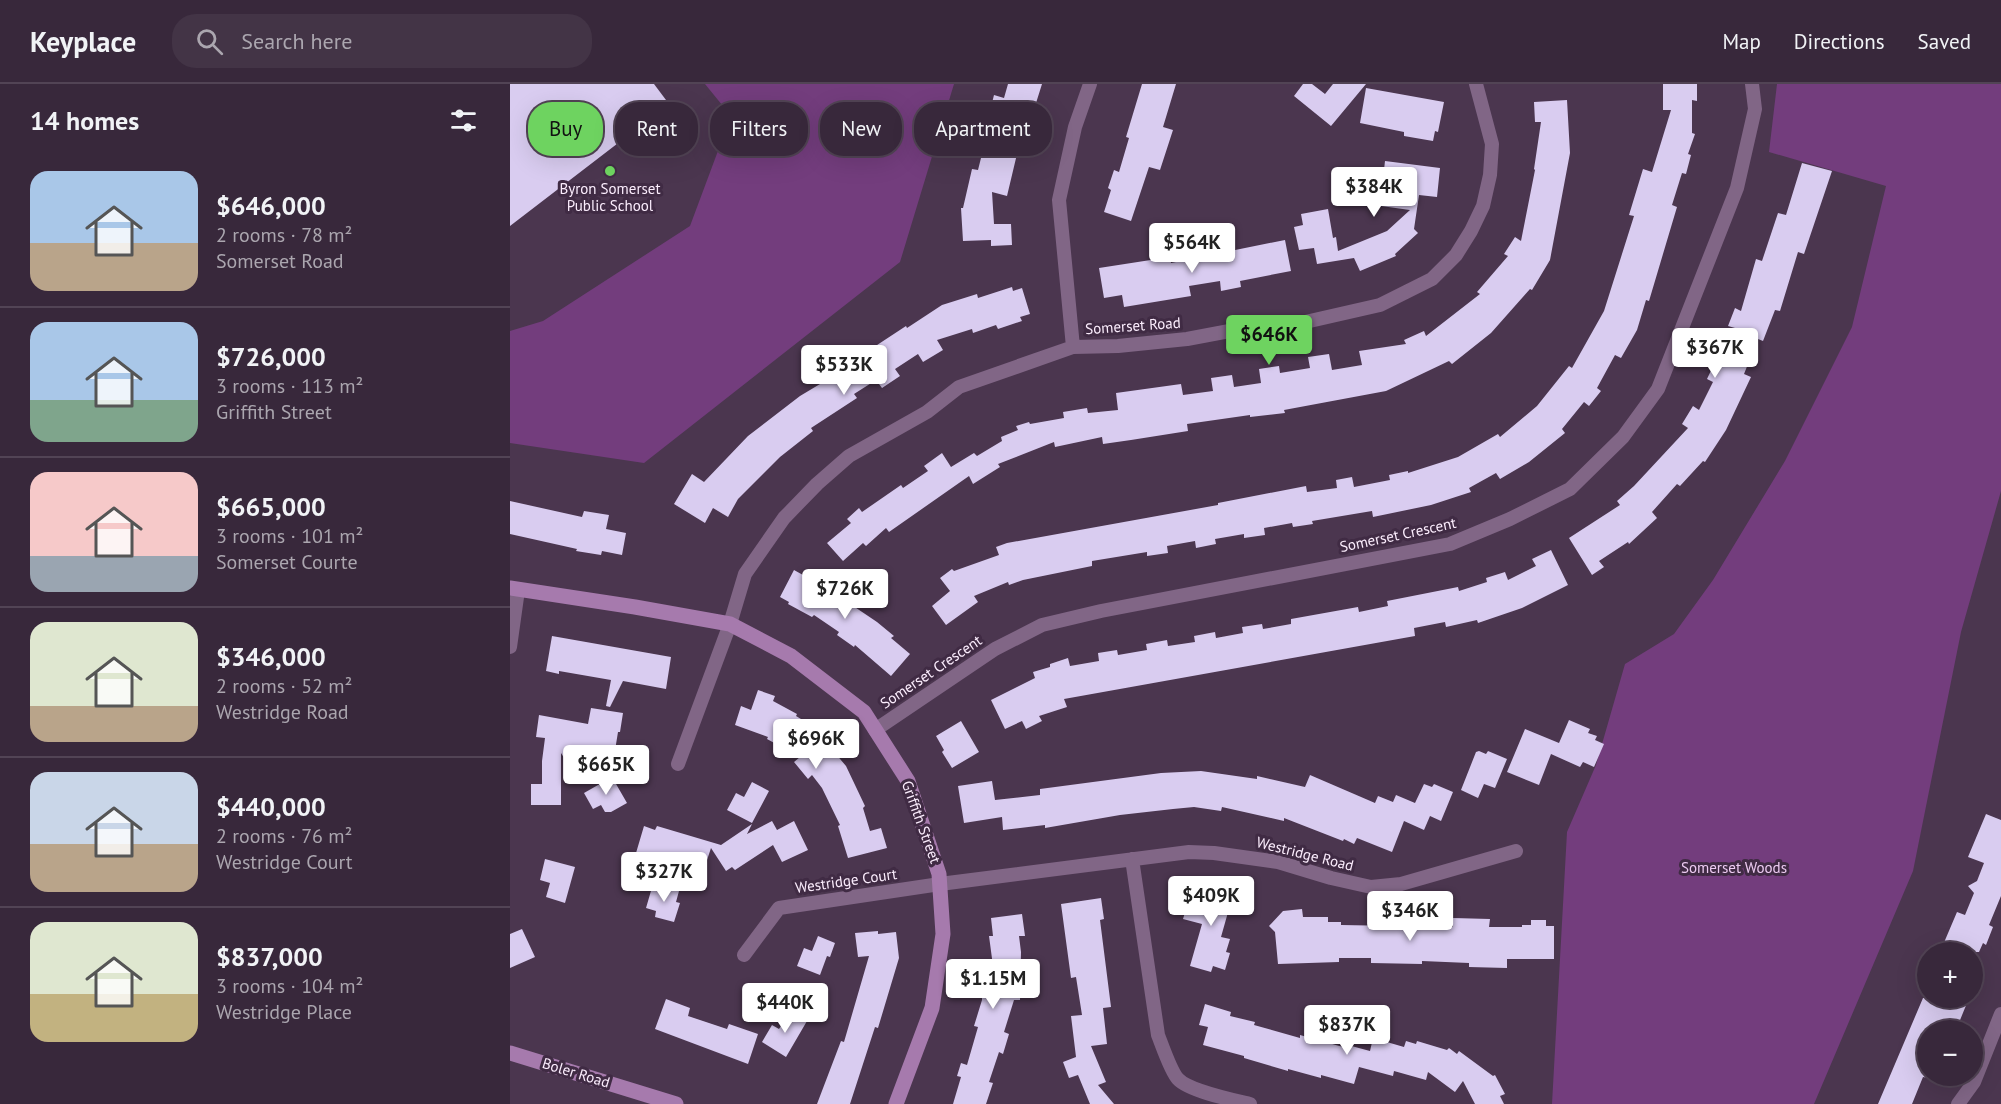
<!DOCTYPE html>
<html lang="en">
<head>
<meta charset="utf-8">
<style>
  :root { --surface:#38283b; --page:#433446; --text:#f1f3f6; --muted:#aba6af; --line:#524455; --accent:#6ed360 }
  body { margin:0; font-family:"PT Sans",sans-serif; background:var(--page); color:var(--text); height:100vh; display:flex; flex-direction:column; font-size:22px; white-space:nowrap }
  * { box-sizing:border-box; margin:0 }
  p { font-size:20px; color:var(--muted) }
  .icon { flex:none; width:33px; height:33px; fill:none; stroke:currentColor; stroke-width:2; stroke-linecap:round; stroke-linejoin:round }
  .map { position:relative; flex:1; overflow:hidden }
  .panel { display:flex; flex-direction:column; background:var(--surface); width:510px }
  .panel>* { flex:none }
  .hud { position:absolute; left:18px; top:18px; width:570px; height:54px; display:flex; gap:12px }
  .buttons { position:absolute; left:1407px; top:858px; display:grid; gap:12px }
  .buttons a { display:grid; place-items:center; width:66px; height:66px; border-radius:50%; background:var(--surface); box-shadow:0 6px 24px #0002,0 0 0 2px var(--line); font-size:30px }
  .price { position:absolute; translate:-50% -51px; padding:0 14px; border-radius:6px; background:#fff; color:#222; font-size:20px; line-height:39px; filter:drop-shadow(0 2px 3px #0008) }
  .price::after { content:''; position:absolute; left:50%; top:36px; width:18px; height:14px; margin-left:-9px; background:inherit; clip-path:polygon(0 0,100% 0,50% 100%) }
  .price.active { background:var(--accent); color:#111 }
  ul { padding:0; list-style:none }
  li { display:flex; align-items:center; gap:18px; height:150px; padding:0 30px }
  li+li { border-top:2px solid var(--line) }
  li span { display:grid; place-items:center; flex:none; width:168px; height:120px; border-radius:18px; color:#555 }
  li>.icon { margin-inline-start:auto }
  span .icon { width:72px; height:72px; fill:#fffc; stroke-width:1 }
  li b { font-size:26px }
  h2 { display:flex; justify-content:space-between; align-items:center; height:72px; padding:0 30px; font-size:26px }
  .tag { padding:0 21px; border-radius:24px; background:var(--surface); box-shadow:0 6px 24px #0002,0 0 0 2px var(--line); font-size:21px; line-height:54px }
  .tag.active { background:var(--accent); color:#111 }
  header { display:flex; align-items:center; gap:36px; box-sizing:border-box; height:84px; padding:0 30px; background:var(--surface); border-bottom:2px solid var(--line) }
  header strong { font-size:28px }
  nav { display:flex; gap:33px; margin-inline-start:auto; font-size:21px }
  .search { width:420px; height:54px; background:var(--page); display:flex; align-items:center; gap:15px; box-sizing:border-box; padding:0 21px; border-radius:24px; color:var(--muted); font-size:22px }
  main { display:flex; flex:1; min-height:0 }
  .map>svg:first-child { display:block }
  .green { fill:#733d7d }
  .building { fill:#d9ccf0 }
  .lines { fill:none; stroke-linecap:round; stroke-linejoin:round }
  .street { stroke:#816686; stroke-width:14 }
  .secondary { stroke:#a67aad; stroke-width:15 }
  .poi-dot { fill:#6ed360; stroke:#402b44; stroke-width:2 }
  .labels { text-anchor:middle; stroke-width:6; stroke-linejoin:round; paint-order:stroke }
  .poi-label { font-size:15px; fill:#fbedfd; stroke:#402b44 }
  .street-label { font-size:15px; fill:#fbedfd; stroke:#402b44 }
  .park-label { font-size:15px; fill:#edcbf2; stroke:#402b44 }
</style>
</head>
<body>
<header>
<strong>Keyplace</strong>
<div class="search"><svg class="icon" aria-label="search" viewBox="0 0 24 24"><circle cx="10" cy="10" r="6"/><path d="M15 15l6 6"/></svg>Search here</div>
<nav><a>Map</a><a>Directions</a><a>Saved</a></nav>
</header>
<main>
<section class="panel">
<h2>14 homes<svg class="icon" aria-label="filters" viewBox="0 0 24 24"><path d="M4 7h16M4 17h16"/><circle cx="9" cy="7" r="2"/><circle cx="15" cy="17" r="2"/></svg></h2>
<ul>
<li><span style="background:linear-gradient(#a9c7e8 60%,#b9a48a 0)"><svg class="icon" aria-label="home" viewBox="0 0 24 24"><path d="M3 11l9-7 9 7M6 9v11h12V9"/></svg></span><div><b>$646,000</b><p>2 rooms · 78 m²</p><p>Somerset Road</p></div></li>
<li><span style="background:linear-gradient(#a9c7e8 65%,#7fa58c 0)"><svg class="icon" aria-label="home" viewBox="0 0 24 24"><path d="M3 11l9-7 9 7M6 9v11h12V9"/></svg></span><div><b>$726,000</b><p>3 rooms · 113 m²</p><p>Griffith Street</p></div></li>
<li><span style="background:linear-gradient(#f6c9c9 70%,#9aa5b1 0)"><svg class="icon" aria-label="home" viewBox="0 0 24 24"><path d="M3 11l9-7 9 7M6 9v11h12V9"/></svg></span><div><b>$665,000</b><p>3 rooms · 101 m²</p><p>Somerset Courte</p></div></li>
<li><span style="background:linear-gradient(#dfe7d0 70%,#b9a48a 0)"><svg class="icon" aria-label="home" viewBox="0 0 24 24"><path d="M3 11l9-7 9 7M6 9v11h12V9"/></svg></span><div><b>$346,000</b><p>2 rooms · 52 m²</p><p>Westridge Road</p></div></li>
<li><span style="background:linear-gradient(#c9d6e8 60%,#b9a48a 0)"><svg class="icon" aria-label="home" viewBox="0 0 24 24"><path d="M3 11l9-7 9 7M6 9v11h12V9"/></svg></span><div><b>$440,000</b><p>2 rooms · 76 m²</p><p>Westridge Court</p></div></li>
<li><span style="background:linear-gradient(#dfe7d0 60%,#c2b280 0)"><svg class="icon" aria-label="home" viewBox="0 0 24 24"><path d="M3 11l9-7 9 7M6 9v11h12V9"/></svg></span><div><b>$837,000</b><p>3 rooms · 104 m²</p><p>Westridge Place</p></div></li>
</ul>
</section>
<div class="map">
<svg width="1491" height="1020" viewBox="0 0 1491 1020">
  <rect width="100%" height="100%" fill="#4b364f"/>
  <path class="green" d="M195,0H444L390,178L134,379L0,359V247L33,237L180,142L221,32Z
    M1267,0H1491V407L1451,548L1403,787L1304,1020H1042L1057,748L1086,681L1115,580L1164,550L1203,496L1275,377L1342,243L1376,102L1259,68Z"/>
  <path class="building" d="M0,0H144L159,20L0,142Z
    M498,0H532L516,51L513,50L507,70L497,112L482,108L484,140H501L502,161L481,162V156L453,157L451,124H453L462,85L468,86L474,62L478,63L488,29L480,27L484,11L494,14Z
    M632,0H666L653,43L663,46L650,86L639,83L621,137L594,128L601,106L598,104L604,86L609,88L619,54L616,53Z
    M793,0H802L815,10L823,0H856L821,42L784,12Z
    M1153,0H1187V17L1182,16V49L1185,50L1178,70L1181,71L1176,90L1172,89L1162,121L1167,123L1139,217L1136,216L1127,246L1111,274L1105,271L1087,304L1091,307L1079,322L1074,318L1052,345L1055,349L1019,378L990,395L986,389L959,404L961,408L921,421L863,433L862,427L802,437L803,440L783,443L782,439L754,444L755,451L734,454V450L705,455L706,460L686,464L685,457L657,462L658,469L637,472V468L582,477V482L513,496L499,501L498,498L464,512L468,518L436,541L422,522L440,507L430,494L442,485L444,487L489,471L486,463L497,459L708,421V419L796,402L797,408L827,404L826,396L842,393L844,403L880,396L879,391L898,387V389L948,373L988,350L990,353L1027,322L1059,282L1062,284L1094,227L1124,132L1119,131L1133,85L1142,88L1161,26H1153Z
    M856,4L934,18L928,48L925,47L923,57L894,52V48L850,39Z
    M1057,16L1060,69L1040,176L1022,206L1020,205L981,249L942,280L939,277L876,307L774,326L775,329L740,333V331L677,340L678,347L621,356L593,360L592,353L545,363L544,358L488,380L490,383L463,400L459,392L379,448L376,444L356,462L353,459L333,477L317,459L341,439L337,435L349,424L352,428L391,401L393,404L418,387L414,382L432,369L441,383L464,369L467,372L492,357L491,353L508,346L506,342L519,338L520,340L554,334L553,328L577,324L578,329L608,326L606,309L671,300L673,311L703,307L701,294L722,291L724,303L751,299L749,285L769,282L770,289L800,284L798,273L819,270L822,286L852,281L849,267L896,260L894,256L914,247L916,252L970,210L967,208L998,172L994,170L1005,153L1011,157L1025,86L1024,85L1031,38H1025L1024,18Z
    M875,77L930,84L927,113L909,111L904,145L908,149L885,170L886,172L850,187L844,174L807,180L804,164L789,166L784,143L793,141L791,130L818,125L823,154L826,153L828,167L877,147L900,126L864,121L867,95H873Z
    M1292,79L1322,87L1294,170L1288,168L1270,227L1265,226L1253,257L1248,255L1234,290L1241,293L1216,346L1195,378L1193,377L1170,402L1167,400L1142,428L1147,434L1119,460L1118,458L1089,477L1094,483L1082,491L1059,454L1110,421L1107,417L1124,402L1178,344L1172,340L1183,322L1189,326L1203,298L1197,295L1206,276L1212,279L1225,244L1218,242L1225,224L1231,227L1246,175L1252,177L1268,129L1276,131Z
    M775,156L781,187L730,197L731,203L711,207L710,197L679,202L681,212L614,223L612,211L594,214L589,184L660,173L661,179Z
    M502,203L503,207L512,204L520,230L510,233L512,237L488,245L486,241L463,249L462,245L427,256L433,266L413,278L408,270L385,285L390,292L372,304L366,296L344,310L347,314L301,344L303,347L270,373L228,415L218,433L203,424L195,439L164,420L182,390L194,398L238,352L290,312L315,297L312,291L326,282L329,286L396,242L397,244L432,221L467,210L468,214Z
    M0,417L72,433L74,427L99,431L96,445L116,449L112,471L92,467L91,471L66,467L67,465L0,450Z
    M1041,466L1058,501L1012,524L968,539L967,536L936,543L935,538L904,544L905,552L554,615L557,623L529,632L532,637L516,645L512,637L495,645L481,616L525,594L523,588L540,583V580L558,574L560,582L589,577L588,569L607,566L608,571L637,566L636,560L657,556L658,562L685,558L684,552L705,548L706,554L733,549L732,543L752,540L753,545L781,540V535L848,523L849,528L878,522L877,517L948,503L949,507L977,498L976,494L995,488L998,496L1026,482L1022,475Z
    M284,486L302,496L304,491L321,500L318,505L367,538L384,552L381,554L400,570L381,592L345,561L344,563L327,551L329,548L304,531L302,533L278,520L279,518L270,513Z
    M42,552L161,573L156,605L113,597L100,623L96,622L101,596L49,587V590L36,587Z
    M248,606L265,612L263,617L287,630L286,632L301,641L298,645L320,673L325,669L336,682L355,722L353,724L360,747L371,744L377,764L338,774L328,742L330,741L312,704L302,691L298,695L284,678L290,673L257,655L258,653L225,641L231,622L241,626Z
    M81,624L113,629L110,648H108L102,685L56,677L51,669V721H21V700H32V677L35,654L26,653L29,631L78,640Z
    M1059,636L1080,645L1078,649L1087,652L1085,656L1094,660L1084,683L1073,678L1070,683L1041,670L1029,701L997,688L1015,645L1049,659Z
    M451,637L469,668L442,684L432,668L434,666L426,652Z
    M969,667L976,670L978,667L997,675L985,704L974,700L968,714L951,706L966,668Z
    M691,687L747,695V692L795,703L800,691L865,719L868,712L883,718L886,711L905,719L914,700L922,703L924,700L943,708L931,737L920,732L914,746L894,737L882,768L847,754L844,760L834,755L833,757L774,734V737L712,723L711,727L684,723L663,725L610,731L535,744V741L493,746L492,733L454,739L448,702L482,697L485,716L530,711V705L651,689Z
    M102,693L117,719L101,728H95L91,721L83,725L74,709Z
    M242,698L259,707L242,739L217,726L226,709L234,713Z
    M1476,730L1491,736V812L1479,841L1483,843L1476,861L1473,859L1469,868H1430L1447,828L1455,831L1464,809L1458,802L1467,797L1474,779L1458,773Z
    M262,737L267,746L284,737L298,766L272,778L263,761L225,786L222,783L216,787L201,764L193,788L151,774L150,776L126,769L134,742L145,746L147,742L211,761L242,740L237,750Z
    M35,775L65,783L55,819L36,813L40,799L30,796Z
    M696,799L724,807L711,853L720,855L716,868L720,869L715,886L703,882L701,888L680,882L692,840L673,835L679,815L691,818Z
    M143,800L169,807L166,818L170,819L164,838L145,833L146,827L136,824Z
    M591,814L594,835L590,836L601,923L593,924L597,960L581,962L596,998L588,1001L604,1020H580L568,991L559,994L553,978L566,973L561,932L572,931L566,893L561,894L551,820Z
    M792,825L793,833H818V838H831V841L943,843V834L980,835L979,843H1012V841H1021V836H1036V842H1044V875H997V884L959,883V879L912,877V880L861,879V874H829V878L768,880L765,848L759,842L773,827Z
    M512,830L515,852H509L511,868L510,916H504L494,948L499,950L493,970L489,968L479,998L483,999L476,1020H443L451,993L447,992L451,979L457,981L468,943L464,942L472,916V902L475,901L476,882H483L479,852H483L481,834Z
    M12,845L25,873L0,884V850Z
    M368,847V850L386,848L389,874L368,944L365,943L340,1020H307L331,957L334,958L359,872L348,873L345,849Z
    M308,852L325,859L320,873L317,872L310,891L287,882L294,864L302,867Z
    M1413,914H1459L1446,946H1418V994L1413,993L1402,1020H1368Z
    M156,915L180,924L178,932L217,945L219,940L248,950L238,980L145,945Z
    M695,920L721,928L720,932L745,938L744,941L790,954V951L833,963L834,960L860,967L863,954L894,963L896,957L906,960L907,957L937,966L939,964L947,970L949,967L983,992L985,991L995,1010L990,1012L994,1020H965L953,997L945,1008L918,988L916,996L884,987L883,992L849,983L844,1000L811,991V994L778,985V987L734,974V972L693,961L698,943L689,941Z
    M281,927L297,937L276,973L252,958L262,941L269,945Z"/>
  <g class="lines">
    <path class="street" d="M563,263L549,116L565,43L580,0
      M0,563L8,506
      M365,646L485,565L532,541L591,527L940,460L1000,435L1060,405L1113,353L1148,305L1227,104L1245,25L1242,0
      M168,680L220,540L235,490L274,434L307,400L339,372L417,328L449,303L563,263L608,262L677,255L730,245L791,239L870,221L922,195L946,171L961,147L973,122L980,91L982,60L966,0
      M622,775L648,951C652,961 661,988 668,995C679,1007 723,1016 740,1020
      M234,871L269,824L430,800L679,768L704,769L768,778L821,794L861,803L891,800L1006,767
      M1448,1020L1464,998L1491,930"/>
    <path class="secondary" d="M0,504L125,523L220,540L281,572L354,628L398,697L429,790L433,850L422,924L386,1020
      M0,969L166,1020"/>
  </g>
  <circle class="poi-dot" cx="100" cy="87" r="6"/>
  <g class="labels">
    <g class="poi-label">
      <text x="100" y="110">Byron Somerset<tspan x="100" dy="17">Public School</tspan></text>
    </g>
    <g class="street-label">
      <text transform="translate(623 242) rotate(-4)" y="5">Somerset Road</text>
      <text transform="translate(888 451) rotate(-12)" y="5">Somerset Crescent</text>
      <text transform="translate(421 588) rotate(-34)" y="5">Somerset Crescent</text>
      <text transform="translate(411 738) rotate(70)" y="5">Griffith Street</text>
      <text transform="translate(795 770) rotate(14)" y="5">Westridge Road</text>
      <text transform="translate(336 797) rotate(-8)" y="5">Westridge Court</text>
      <text transform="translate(66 989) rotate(17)" y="5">Boler Road</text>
    </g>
    <g class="park-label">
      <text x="1224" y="789">Somerset Woods</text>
    </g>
  </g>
</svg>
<div class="buttons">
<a>+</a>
<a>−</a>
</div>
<b class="price" style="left:864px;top:134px">$384K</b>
<b class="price" style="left:682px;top:190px">$564K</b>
<b class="price active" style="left:759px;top:282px">$646K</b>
<b class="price" style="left:1205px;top:295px">$367K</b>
<b class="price" style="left:334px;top:312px">$533K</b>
<b class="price" style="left:335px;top:536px">$726K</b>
<b class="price" style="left:306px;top:686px">$696K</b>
<b class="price" style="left:96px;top:712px">$665K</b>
<b class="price" style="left:154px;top:819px">$327K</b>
<b class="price" style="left:701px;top:843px">$409K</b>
<b class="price" style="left:900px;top:858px">$346K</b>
<b class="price" style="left:483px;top:926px">$1.15M</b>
<b class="price" style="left:275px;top:950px">$440K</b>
<b class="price" style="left:837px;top:972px">$837K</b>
<div class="hud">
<a class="tag active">Buy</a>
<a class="tag">Rent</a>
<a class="tag">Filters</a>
<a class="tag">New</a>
<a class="tag">Apartment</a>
</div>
</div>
</main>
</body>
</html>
